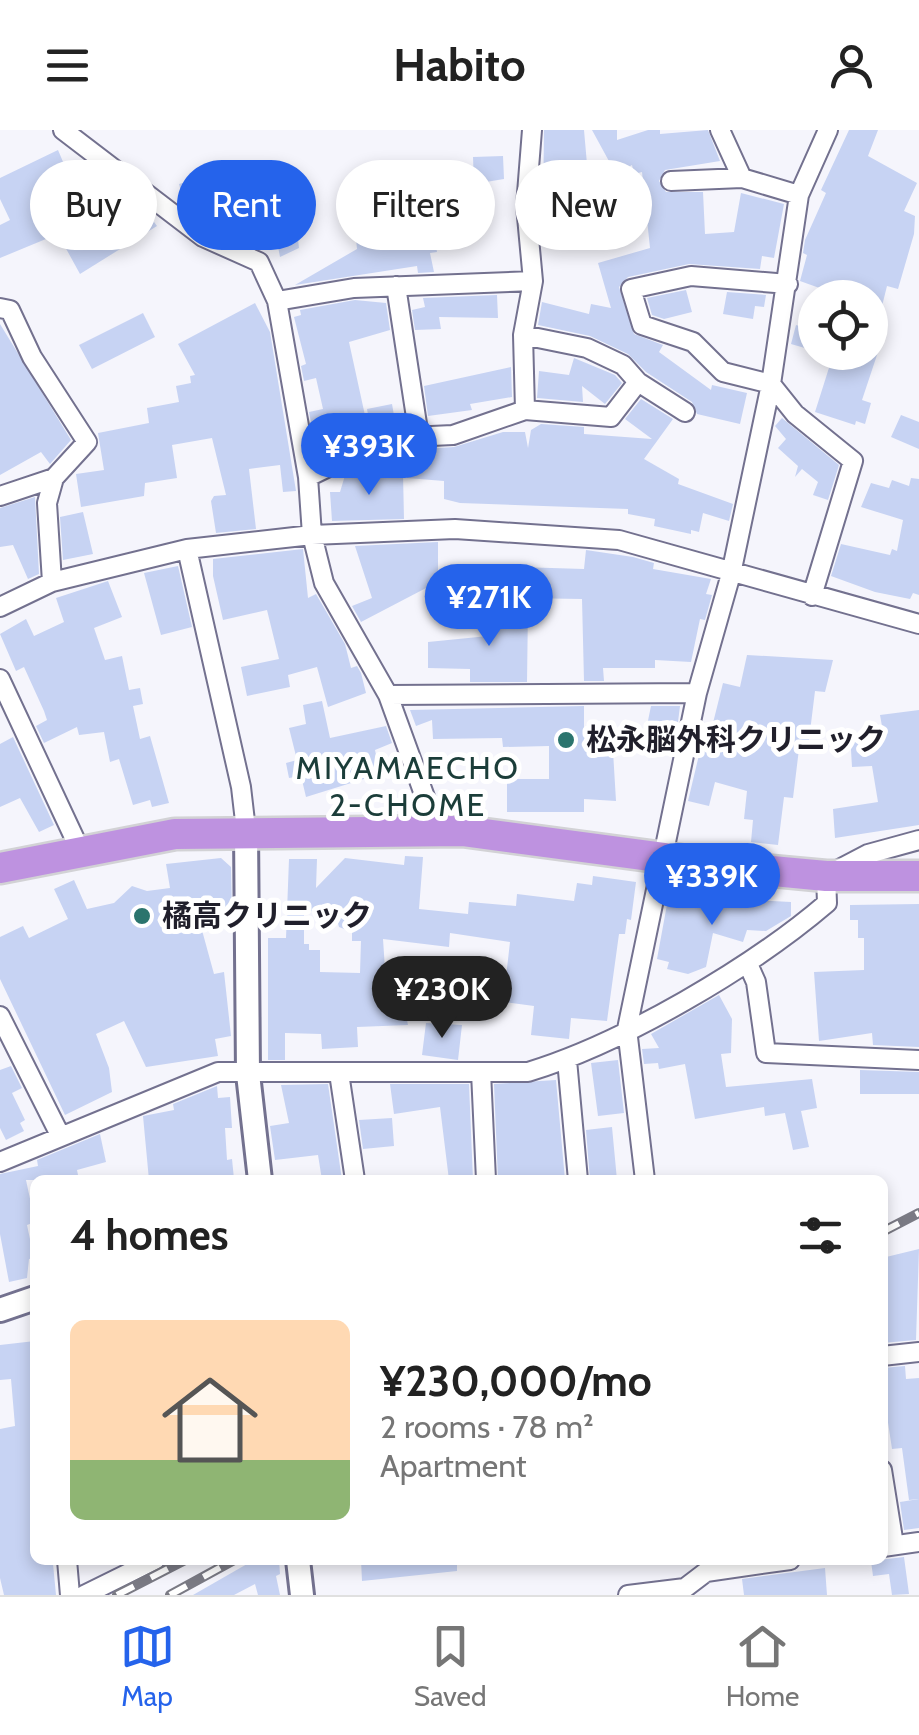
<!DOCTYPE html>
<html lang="en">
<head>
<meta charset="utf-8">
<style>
  :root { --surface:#fff; --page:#f6f6f6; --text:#222; --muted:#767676; --line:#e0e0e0; --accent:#2563eb }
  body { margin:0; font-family:Cabin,"Noto Sans JP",sans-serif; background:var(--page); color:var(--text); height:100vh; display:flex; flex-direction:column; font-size:38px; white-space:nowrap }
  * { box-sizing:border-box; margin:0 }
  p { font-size:32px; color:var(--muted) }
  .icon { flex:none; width:55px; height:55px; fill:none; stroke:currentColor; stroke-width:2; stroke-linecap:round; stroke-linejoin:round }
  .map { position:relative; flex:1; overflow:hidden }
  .panel { position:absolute; left:30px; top:1045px; width:858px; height:390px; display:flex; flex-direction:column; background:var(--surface); border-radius:15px; box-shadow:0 5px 15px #0003 }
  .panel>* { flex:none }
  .hud { position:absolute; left:30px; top:30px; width:860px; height:90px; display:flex; gap:20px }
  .fabs { position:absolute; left:798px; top:150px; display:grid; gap:20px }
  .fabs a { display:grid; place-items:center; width:90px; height:90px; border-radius:50%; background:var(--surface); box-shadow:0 5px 15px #0003; font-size:50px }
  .price { position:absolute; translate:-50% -85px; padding:0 22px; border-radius:35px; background:var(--accent); color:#fff; font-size:32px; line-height:65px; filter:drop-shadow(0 2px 5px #0008) }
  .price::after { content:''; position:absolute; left:50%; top:60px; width:30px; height:22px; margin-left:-15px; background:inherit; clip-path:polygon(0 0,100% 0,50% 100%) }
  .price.current { background:#222; color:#fff }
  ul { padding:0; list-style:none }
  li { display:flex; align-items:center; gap:30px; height:250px; padding:0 40px }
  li+li { border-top:2px solid var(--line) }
  li span { display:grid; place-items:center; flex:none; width:280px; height:200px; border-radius:15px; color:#555 }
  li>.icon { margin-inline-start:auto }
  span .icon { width:120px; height:120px; fill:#fffc; stroke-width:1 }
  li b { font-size:42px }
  h2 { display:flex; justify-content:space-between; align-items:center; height:120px; padding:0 40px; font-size:42px }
  .chip { padding:0 35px; border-radius:45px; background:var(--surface); box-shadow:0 5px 15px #0003; font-size:35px; line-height:90px }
  .chip.current { background:var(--accent); color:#fff }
  header { display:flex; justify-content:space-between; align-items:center; height:130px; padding:0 40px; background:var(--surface); font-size:45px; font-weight:700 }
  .dock { display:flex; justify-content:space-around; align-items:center; height:140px; border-top:2px solid var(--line); background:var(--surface); font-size:28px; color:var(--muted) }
  .dock a { display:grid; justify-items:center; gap:5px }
  .dock .current { color:var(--accent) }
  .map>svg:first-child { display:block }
  .building { fill:#c7d3f3; fill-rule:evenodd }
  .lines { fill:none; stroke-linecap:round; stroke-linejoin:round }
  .minor-casing { stroke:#73718f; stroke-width:22 }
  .tertiary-casing { stroke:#73718f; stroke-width:28 }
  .trunk-casing { stroke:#d2d2d5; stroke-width:35 }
  .minor { stroke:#fff; stroke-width:18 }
  .tertiary { stroke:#fff; stroke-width:22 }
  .trunk { stroke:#be92e0; stroke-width:30 }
  .rail-casing { stroke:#7a7a84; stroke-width:10 }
  .rail { stroke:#fff; stroke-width:6; stroke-dasharray:19; stroke-linecap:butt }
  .poi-dot { fill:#2b746d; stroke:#fff; stroke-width:4 }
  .labels { text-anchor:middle; stroke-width:10; stroke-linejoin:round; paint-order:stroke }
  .poi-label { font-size:30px; font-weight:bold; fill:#201f2b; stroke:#fff; text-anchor:start }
  .neighbourhood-label { font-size:32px; letter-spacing:2.5px; fill:#1b3d39; stroke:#fff }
</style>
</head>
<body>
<header><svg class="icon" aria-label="menu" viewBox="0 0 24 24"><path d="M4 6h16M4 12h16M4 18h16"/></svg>Habito<svg class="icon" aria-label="person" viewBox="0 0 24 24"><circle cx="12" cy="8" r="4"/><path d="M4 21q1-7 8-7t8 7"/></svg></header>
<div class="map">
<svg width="919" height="1465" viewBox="0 0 919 1465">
  <rect width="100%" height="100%" fill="#f5f5fc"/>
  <path class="building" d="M544,0H584L589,57L581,58L583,98L554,100L553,80L543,81Z
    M592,0H617V10L648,0H660V4L708,0L720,31L665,40L659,51L666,62H703L705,104L734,102L741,63L784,74L774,128L762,126L760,139L689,134L628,147L619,157L634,204L663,215L659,222L711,260L712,255L747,263L740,294L697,284L692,272L646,242L628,224L590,206L538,195L542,172L589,184L591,174L611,178L598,133L650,118L642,42L634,44L632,35L616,44Z
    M849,0H878L868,26L917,53L904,81L915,86L914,104L898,159L887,156L876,200L870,199V168H823L825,160L800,151L807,125L803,123L805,110L826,63L821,60Z
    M58,20L75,60L104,49L123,88L143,77L157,96L80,144L58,104L0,128V95L10,90L0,69V48Z
    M503,26L504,49L474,54L473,27Z
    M208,46L213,66L184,73L179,54Z
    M294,76L299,118L280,127L276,106L262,108L260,97L246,83Z
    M405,81L407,88L431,83L437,122L430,123L434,142L418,143L417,136L295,155L357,119L356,109L394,100L390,85Z
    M686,160L692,182L664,189L652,185L647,168Z
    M727,162L766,165L764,177L755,176L753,189L723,184Z
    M497,165L498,188L439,187L441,199L415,200L412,180L425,177L423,168Z
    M355,170L386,173L390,200L349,212L366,290L333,298L336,309L315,314L309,282L323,279L316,248L304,251L301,236L306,234L294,187L301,185L300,180Z
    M255,173L270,202L296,361L283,362L280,335L249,339L256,399L216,403L211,371L214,366L226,365L212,308L172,315L177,348L145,353L144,366L81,377L76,344L104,340L98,303L149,293L147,278L179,272L176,256L191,253L190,246L195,245L178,214Z
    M143,183L155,207L92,239L79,215Z
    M0,194L71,310L50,334L41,322L0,345Z
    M796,195L815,201V221L791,214Z
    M834,222H878L862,270L871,273L865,294L856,291L855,295L815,282Z
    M574,228L615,245L622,253L605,274L582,256L583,272L537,268L539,241L569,245Z
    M511,237L512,267L470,274L472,280L428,286L424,256Z
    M641,269L673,289L644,329L679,349L678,354L733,374L729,391L703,383L699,402L691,400V404L654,396L655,389L628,384V379L460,373L444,369V351L407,348L408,320L454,317L503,302H525L528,318L531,300L541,294L584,297V304L652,309L625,289Z
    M392,274L395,291L370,295L367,279Z
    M901,285L919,292V319L891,307Z
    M782,288L839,335L828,370L813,365L818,352L802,339L795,347L798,336L778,318L786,309L775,296Z
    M375,340V346L403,344L404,389L332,391L330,362H340L346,342Z
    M911,348L919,349V465L913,463L910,469L875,462L831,446L841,414L890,425L892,419L897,421L903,390L861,377L871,353L889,358L892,350L909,356Z
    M35,367L39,444L28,449L13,415L0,417V378Z
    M83,382L93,424L63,430L60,387Z
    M438,412V449L447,448L448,458L456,457V473L428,474V457L361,492L352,476L372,468L355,416Z
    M303,419L308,468L316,464L345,514L351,538L357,536L361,543L366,563L328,577L317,537L288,545L290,557L247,566L241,537L279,529L267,480L223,490L213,446V429Z
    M586,420L633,427L654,433L653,439L711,449L706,464L712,465L705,490L700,489L691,532L655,530V538H603L604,551H584L582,469L518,468L519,437L584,439Z
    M178,436L192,497L161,505L144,443Z
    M108,451L122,487L94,498L105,530L122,526L129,560L140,558L143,574L133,576L140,609L150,606L169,673L152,677L150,670L133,675L119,629L110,632L104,602L79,605L77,597L44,613L36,596L47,590L44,581L24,537L16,541L0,504L26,489L34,506L64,492L56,468Z
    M488,477L528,478L527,552H470V539L428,538V512L488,506Z
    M747,525L833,530L825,562L815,561L808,618L799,619L793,668L784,667L778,715L751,712L753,690L744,689L747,661L715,652L709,676L688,671L704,604L710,605L723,553L740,557Z
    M322,571L330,608L386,596L392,613L375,620L380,644L306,667L301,646L289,648L286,633L297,630L289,598L306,594L303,575Z
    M584,576V604L604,605V622L613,621L616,671L584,669V682H507V649H549V616L503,617L502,608L433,609L432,590L416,596L410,580Z
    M651,576H680L677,600L666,598L663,622L642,620Z
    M919,580V695L835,708L833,679L878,672L872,636L852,637L850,603L883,602L880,585Z
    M13,607L54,695L39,702L20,668L0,677V614Z
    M405,726L423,727L419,779L468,784L469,772L516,776L517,764L574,771L577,753L592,755L593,746L636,752L631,790L627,789L625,804H619L607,891L571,888L569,909L531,905L534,876L430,862L433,838L506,847L510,812L450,803L449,817L383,809L387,869L402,866L408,895L357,897L358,917L322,919L321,904L285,903V930H268V808H286L289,729H317L316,758L345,728L404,735ZM304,781L335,782L339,797L352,802V811H361L360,843L320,842V820H309V814H304Z
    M221,728L231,737L232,784L200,793L214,844L224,842L231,906L215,909L218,926L146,937L124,891L96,904L109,938L112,962L65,985L0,849V807L23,796L29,808L68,789L54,759L74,750L87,779L114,773L132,756L147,761L170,758L166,734Z
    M711,764L754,775V770L791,772V786L766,801L747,800L743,812L713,803L706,837L688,844L667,839L669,832L657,829L668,769L707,776Z
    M919,774V917L873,915L872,903L819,911L814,842L864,840V808H858V790H850V775Z
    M719,865L732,889L731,923L721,924L726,957L812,949L817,978L801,981L809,1017L793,1020L785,983L765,986L764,977L695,989L685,934L659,939L658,933L644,934L642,919L659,918L651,904Z
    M426,893L462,895L458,930L422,925Z
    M618,930L624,983L598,986L591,933Z
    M11,936L22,958L12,963L25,990L20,993L24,1001L6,1010L0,998V940Z
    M860,940L919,942V964H860Z
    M556,950L565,1050H498L494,954Z
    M328,954L342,1050H322L318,1025L275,1030L270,996L289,993L281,955Z
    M390,954H469L473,1050H449L440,977L394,984Z
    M217,956L218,968L230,967L232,998H225L227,1030L232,1029L234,1049L149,1050L143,986L174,980L173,974Z
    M392,988L394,1016L363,1019L359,990Z
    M612,997L617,1050H590L586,1000Z
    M100,1004L106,1032L77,1040L79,1050H26L35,1092L27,1095L34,1128L29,1129L27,1148L9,1152L0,1104V1044L38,1036L37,1030Z
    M919,1119L916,1210L882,1213V1128Z
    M35,1211V1430L53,1434L56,1465H4L0,1448V1299L15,1296L11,1249L0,1250V1215Z
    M905,1236L906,1249L919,1248V1369L909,1370L902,1318L892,1319L884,1266L883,1238Z
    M919,1369V1398L904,1400L900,1372Z
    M904,1427L909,1464L892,1465L889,1444L873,1446L871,1431Z
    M254,1430H279L280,1444L276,1446L280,1465H258L255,1454L234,1465H193Z
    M361,1430H457V1441L362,1451Z
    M825,1438L827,1465H744L742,1449Z"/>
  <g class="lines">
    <g class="minor-casing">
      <path id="minor" d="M63,0L203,107L259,132L277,171L308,347L312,405L324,453L388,565L429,678L430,701
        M720,0L742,48
        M671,51L742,48L799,65
        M788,154L691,146L631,159L642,195L693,212L723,242L771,254L795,284L853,331L812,466
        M396,156L419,307
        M277,171L354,158L533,151
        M0,178L10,180L32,227L87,312L54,348L47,373L52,452
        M523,205L587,218L623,235L638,252L685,282
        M525,280L611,287L638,252
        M308,347L388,308L453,305L525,280L523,205L533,151L526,76L532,0
        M0,366L54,348
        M187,419L241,657L246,700
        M0,477L52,452L187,419L312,405L455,399L619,410L919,494
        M0,549L80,720
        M388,565L697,563
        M748,834L756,852L766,923L919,930
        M0,886L60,1005
        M567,930L578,1050
        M481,942L486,1050
        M339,943L355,1050
        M0,1032L218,942H528C623,913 751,838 827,773L826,746L868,724L919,710
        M645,1050L627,899L697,563L731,444L771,254L799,65L828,0
        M882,1226L919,1222
        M882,1340L894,1415
        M883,1417L919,1412
        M67,1430L70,1465
        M84,1465L155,1430
        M628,1465L685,1458L706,1442L790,1430"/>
    </g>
    <g class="tertiary-casing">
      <path id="tertiary" d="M246,700L248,944L260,1050
        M0,1180L35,1168
        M298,1430L302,1465"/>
    </g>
    <g class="trunk-casing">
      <path id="trunk" d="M0,738L175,704L462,701L740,738L826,746H919"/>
    </g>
    <use href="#minor" class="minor"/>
    <use href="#tertiary" class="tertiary"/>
    <use href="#trunk" class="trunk"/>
    <g class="rail-casing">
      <path id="rail" d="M882,1102L919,1083
        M117,1465L185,1430
        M170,1465L234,1430"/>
    </g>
    <use href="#rail" class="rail"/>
  </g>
  <g class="poi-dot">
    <circle cx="566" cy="610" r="10"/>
    <circle cx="142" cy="786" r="10"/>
  </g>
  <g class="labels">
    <g class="poi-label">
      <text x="586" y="620">松永脳外科クリニック</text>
      <text x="162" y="796">橘高クリニック</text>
    </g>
    <g class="neighbourhood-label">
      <text x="408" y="649">MIYAMAECHO<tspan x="408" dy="37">2-CHOME</tspan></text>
    </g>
  </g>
</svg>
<div class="fabs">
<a><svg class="icon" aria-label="locate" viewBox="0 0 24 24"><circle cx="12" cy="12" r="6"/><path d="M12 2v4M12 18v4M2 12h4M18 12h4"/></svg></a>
</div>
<b class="price" style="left:369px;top:368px">¥393K</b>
<b class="price" style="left:489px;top:519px">¥271K</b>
<b class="price" style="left:712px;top:798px">¥339K</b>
<b class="price current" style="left:442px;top:911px">¥230K</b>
<div class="hud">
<a class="chip">Buy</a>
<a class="chip current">Rent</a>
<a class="chip">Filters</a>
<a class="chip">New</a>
</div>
<section class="panel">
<h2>4 homes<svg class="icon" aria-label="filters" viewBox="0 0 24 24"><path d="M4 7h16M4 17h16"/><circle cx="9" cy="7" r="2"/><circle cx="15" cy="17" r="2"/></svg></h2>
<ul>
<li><span style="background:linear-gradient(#ffd9b3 70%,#8fb573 0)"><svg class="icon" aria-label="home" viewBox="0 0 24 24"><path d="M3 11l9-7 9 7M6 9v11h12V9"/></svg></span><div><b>¥230,000/mo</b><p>2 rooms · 78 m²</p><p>Apartment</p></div></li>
</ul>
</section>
</div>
<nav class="dock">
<a class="current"><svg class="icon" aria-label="map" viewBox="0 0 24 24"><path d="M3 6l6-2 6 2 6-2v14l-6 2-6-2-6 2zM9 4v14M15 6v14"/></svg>Map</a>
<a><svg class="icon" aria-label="saved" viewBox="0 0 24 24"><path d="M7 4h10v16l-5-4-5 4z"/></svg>Saved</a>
<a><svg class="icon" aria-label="home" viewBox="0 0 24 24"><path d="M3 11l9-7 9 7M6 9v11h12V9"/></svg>Home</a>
</nav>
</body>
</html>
